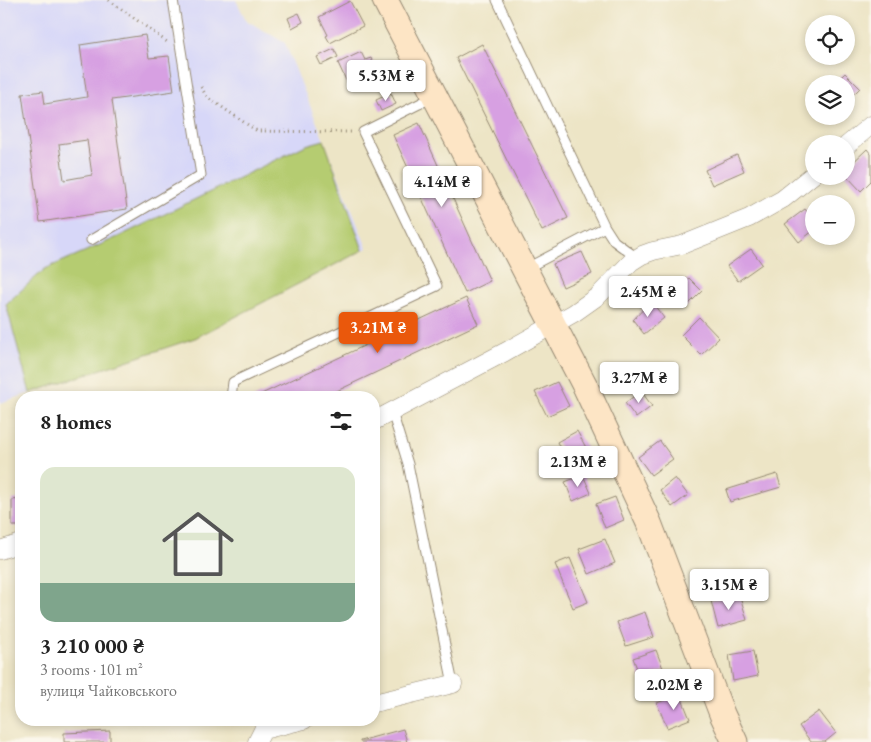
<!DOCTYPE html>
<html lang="en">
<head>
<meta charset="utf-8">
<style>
  :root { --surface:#fff; --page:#f6f6f6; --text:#222; --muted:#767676; --accent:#ea580c }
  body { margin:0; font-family:"EB Garamond",serif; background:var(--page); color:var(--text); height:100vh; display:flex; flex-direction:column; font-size:19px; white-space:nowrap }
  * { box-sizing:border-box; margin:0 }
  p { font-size:16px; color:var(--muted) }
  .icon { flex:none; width:28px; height:28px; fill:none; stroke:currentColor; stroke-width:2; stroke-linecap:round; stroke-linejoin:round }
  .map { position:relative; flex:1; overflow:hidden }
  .sheet { position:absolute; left:15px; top:391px; width:365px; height:335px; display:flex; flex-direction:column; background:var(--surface); border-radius:20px; box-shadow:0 2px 8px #0003 }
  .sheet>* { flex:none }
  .tools { position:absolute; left:805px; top:15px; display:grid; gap:10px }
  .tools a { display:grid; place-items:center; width:50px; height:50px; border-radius:50%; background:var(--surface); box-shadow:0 2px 8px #0003; font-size:25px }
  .price { position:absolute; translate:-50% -42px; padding:0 11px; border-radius:5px; background:#fff; color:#222; font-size:16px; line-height:32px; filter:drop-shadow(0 1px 2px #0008) }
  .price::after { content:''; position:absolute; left:50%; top:30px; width:15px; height:11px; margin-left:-8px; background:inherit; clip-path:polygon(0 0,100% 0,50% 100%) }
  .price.active { background:var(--accent); color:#fff }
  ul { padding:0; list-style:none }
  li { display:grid; align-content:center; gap:10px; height:265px; padding:0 25px }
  li span { display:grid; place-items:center; height:155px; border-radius:15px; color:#555 }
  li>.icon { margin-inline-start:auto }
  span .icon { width:90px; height:90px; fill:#fffc; stroke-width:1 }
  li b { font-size:21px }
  h2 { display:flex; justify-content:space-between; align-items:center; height:60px; padding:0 25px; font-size:21px }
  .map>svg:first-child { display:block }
  .built { fill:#d7d7f8 }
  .green { fill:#b5cc71; stroke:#787b48 }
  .building { fill:#d7a0e2; fill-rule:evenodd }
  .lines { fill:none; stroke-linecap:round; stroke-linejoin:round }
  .lane-casing { stroke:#948872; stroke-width:11 }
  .street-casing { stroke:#948872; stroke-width:19 }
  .secondary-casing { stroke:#948872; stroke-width:27 }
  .path { stroke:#948872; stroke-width:3; stroke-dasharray:1 4; stroke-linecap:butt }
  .lane { stroke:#fff; stroke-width:9 }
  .street { stroke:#fff; stroke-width:18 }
  .secondary { stroke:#fde5c5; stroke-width:25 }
</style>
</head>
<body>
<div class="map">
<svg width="871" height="742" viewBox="0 0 871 742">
  <rect width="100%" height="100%" fill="#fbf7ec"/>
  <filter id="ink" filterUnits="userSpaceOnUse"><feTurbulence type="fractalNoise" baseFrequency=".02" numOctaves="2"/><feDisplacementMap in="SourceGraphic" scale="10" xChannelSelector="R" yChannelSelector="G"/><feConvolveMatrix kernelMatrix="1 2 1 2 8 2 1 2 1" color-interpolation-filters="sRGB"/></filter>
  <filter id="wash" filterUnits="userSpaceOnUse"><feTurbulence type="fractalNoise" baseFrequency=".0096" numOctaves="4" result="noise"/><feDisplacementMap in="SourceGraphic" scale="20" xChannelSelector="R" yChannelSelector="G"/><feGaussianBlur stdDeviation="1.12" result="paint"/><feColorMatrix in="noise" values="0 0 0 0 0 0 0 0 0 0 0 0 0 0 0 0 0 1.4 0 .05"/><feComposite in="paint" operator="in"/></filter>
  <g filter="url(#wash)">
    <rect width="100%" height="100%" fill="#ede5c6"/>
    <path class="built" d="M0,0H236L246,20L285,43L367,248L195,338L0,403Z"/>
    <path class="green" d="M324,140L363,250L195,338L30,393L6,304L45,269L118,237L306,145Z"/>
    <g id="blocks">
      <path class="building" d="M350,1L363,26L330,43L326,36L328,35L319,17Z
        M299,13L303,22L292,28L288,18Z
        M145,35L149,58L169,56L174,91L112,100L127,209L40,222L22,94L43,91L45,104L87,97L80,45ZM87,140L92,175L64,180L59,144Z
        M482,44L568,218L542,231L456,58Z
        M334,49L338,57L321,65L317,57Z
        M361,52L365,60L371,58L376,69L370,71L373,78L350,89L338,63Z
        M390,64L400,80L389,86L380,71Z
        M845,73L860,88L846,102V84H834Z
        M391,93L396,104L381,111L376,100Z
        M419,123L490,281L465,293L393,135Z
        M867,149L871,154V181L861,191L846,175V169Z
        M737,155L744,171L712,185L705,170Z
        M805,209L814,220V230L799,242L785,224Z
        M751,249L762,264L738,281L727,266Z
        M582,252L592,274L563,287L553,264Z
        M689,278L702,291L686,307L673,294Z
        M466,298L478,324L322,398H253Z
        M651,301L664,318L644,334L633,320Z
        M699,317L719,338L701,355L681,335Z
        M557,382L569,406L547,416L535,392Z
        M641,391L652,406L636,418L625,403Z
        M577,431L590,455L569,466L557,442Z
        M660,441L673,459L651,475L638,457Z
        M374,453L381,467L374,471Z
        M777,474L781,487L730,502L726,490Z
        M583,475L591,493L573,501L565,482Z
        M675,478L688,495L672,507L660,490Z
        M615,497L624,520L605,528L596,504Z
        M21,499V526H12V500Z
        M605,539L615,563L589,574L579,549Z
        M570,558L588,602L573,608L555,564Z
        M739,593L747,620L718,628L711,601Z
        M645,612L654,637L626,646L617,622Z
        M656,650L664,671L641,679L633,658Z
        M753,651L758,676L733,681L729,655Z
        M680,694L690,719L667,728L657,703Z
        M819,711L836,733L825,742H811L799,726Z
        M403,729L407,742H360V741Z
        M110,731V742H64V733Z"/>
    </g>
  </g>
  <g filter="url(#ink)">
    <use href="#blocks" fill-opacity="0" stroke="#948872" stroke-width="1"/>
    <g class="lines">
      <g class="lane-casing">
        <path id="lane" d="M497,0L605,227L614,241L637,258
          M91,240L201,175L173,0
          M525,269L605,227
          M231,398L233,382L437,286L363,132L433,97
          M392,412L408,464L453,684"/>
      </g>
      <g class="street-casing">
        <path id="street" d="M846,146L871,125
          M374,421L505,352L574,313L598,296L631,262L642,255L653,251L682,245L749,218L783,199L814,174
          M0,550L21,543
          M374,703L453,684
          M257,742L263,730L304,720"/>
      </g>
      <g class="secondary-casing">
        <path id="secondary" d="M385,0L585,386L649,523L722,714L735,742"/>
      </g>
      <path class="path" d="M109,0L167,42
        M201,87L207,97L257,131L353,132"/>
      <use href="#lane" class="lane"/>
      <use href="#street" class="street"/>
      <use href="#secondary" class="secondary"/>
    </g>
  </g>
</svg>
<div class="tools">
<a><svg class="icon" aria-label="locate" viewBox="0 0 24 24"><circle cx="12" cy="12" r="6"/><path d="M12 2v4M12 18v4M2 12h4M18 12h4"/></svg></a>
<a><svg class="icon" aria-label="layers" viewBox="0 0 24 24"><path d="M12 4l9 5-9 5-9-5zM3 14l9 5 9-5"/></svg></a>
<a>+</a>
<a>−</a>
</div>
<b class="price" style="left:386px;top:102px">5.53M ₴</b>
<b class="price" style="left:442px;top:208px">4.14M ₴</b>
<b class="price" style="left:648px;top:318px">2.45M ₴</b>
<b class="price active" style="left:378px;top:354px">3.21M ₴</b>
<b class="price" style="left:639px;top:404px">3.27M ₴</b>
<b class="price" style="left:578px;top:488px">2.13M ₴</b>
<b class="price" style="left:729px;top:611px">3.15M ₴</b>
<b class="price" style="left:674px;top:711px">2.02M ₴</b>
<section class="sheet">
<h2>8 homes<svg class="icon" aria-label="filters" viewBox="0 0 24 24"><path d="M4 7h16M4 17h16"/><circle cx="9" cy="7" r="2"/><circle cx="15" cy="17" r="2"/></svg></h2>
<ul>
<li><span style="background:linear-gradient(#dfe7d0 75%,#7fa58c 0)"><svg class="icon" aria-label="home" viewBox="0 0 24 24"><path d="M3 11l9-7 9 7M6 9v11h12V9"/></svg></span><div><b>3 210 000 ₴</b><p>3 rooms · 101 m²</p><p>вулиця Чайковського</p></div></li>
</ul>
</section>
</div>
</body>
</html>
